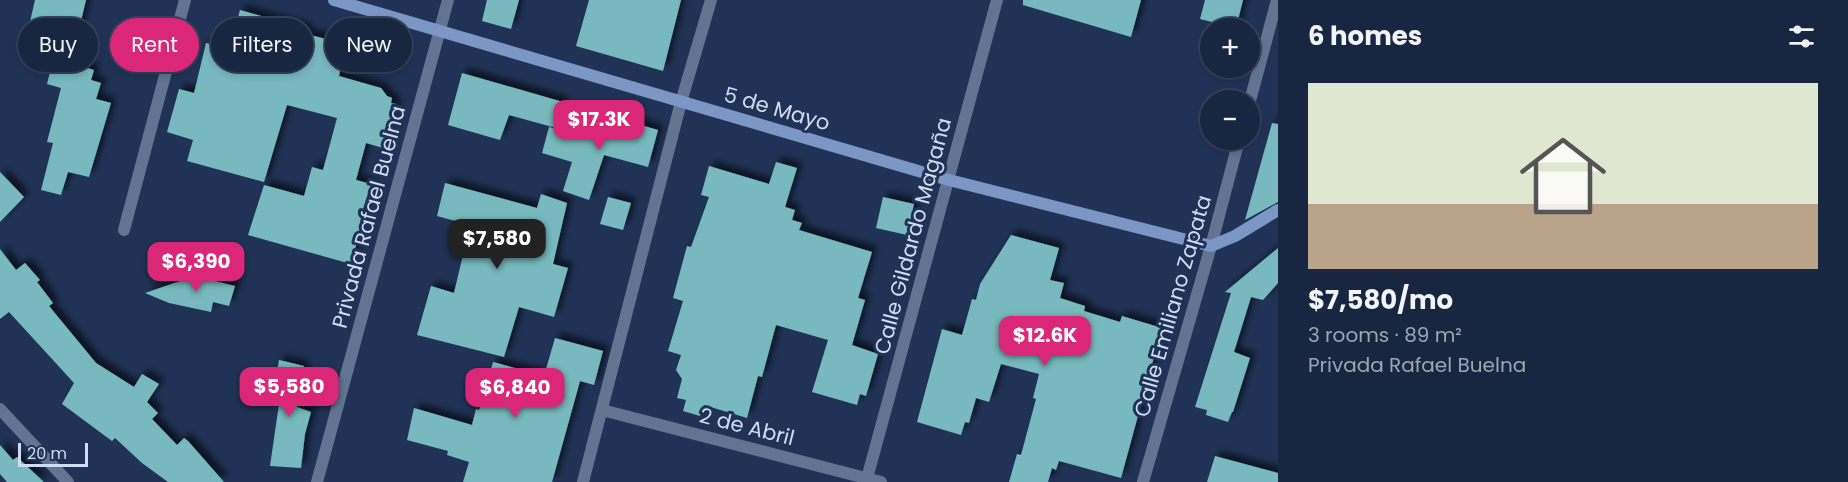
<!DOCTYPE html>
<html lang="en">
<head>
<meta charset="utf-8">
<style>
  :root { --surface:#182641; --page:#25324c; --text:#f1f3f6; --muted:#9fa5b1; --line:#36435a; --accent:#db2777 }
  body { margin:0; font-family:Poppins,sans-serif; background:var(--page); color:var(--text); height:100vh; display:flex; flex-direction:column; font-size:22px; white-space:nowrap }
  * { box-sizing:border-box; margin:0 }
  p { font-size:20px; color:var(--muted) }
  .icon { flex:none; width:33px; height:33px; fill:none; stroke:currentColor; stroke-width:2; stroke-linecap:round; stroke-linejoin:round }
  .map { position:relative; flex:1; overflow:hidden }
  .sheet { display:flex; flex-direction:column; background:var(--surface); width:570px }
  .sheet>* { flex:none }
  .banner { position:absolute; left:18px; top:18px; width:570px; height:54px; display:flex; gap:12px }
  .buttons { position:absolute; left:1200px; top:18px; display:grid; gap:12px }
  .buttons a { display:grid; place-items:center; width:60px; height:60px; border-radius:50%; background:var(--surface); box-shadow:0 3px 9px #0003,0 0 0 2px var(--line); font-size:30px }
  .scale { position:absolute; left:18px; bottom:15px; width:70px; box-sizing:border-box; padding-left:6px; border:3px solid #cfdcf2; border-top:0; font-size:16px; line-height:21px; white-space:nowrap; color:#cfdcf2; -webkit-text-stroke:4px #203357; paint-order:stroke }
  .price { position:absolute; translate:-50% -51px; padding:0 14px; border-radius:12px; background:var(--accent); color:#fff; font-size:20px; line-height:39px; filter:drop-shadow(0 2px 3px #0008) }
  .price::after { content:''; position:absolute; left:50%; top:36px; width:18px; height:14px; margin-left:-9px; background:inherit; clip-path:polygon(0 0,100% 0,50% 100%) }
  .price.selected { background:#222; color:#fff }
  ul { padding:0; list-style:none }
  li { display:grid; align-content:center; gap:12px; height:318px; padding:0 30px }
  li span { display:grid; place-items:center; height:186px; border-radius:0px; color:#555 }
  li>.icon { margin-inline-start:auto }
  span .icon { width:108px; height:108px; fill:#fffc; stroke-width:1 }
  li b { font-size:26px }
  h2 { display:flex; justify-content:space-between; align-items:center; height:72px; padding:0 30px; font-size:26px }
  .tag { padding:0 21px; border-radius:27px; background:var(--surface); box-shadow:0 3px 9px #0003,0 0 0 2px var(--line); font-size:21px; line-height:54px }
  .tag.selected { background:var(--accent); color:#fff }
  main { display:flex; flex:1; min-height:0 }
  .map>svg:first-child { display:block }
  .building { fill:#77b9be; filter:url(#shadow) }
  .lines { fill:none; stroke-linecap:round; stroke-linejoin:round }
  .street { stroke:#637492; stroke-width:12 }
  .secondary { stroke:#7c97c6; stroke-width:12 }
  .labels { text-anchor:middle; stroke-width:6; stroke-linejoin:round; paint-order:stroke }
  .street-label { font-size:21px; fill:#cfdcf2; stroke:#203357 }
</style>
</head>
<body>
<main>
<div class="map">
<svg width="1278" height="482" viewBox="0 0 1278 482">
  <defs>
    <filter id="shadow"><feDropShadow dx="5.5" dy="-5.5" stdDeviation="3" flood-color="#0009"/></filter>
  </defs>
  <rect width="100%" height="100%" fill="#203357"/>
  <path class="building" d="M35,0H86L71,63L94,70L91,80L101,83L96,99L111,103L89,177L68,172L61,195L41,190L53,143L47,142L61,88L47,84L51,68L21,61Z
    M487,0H519L511,29L482,21Z
    M589,0H681L663,71L576,46Z
    M1023,0H1141L1131,37L1023,5Z
    M1205,0H1243L1236,28L1200,19Z
    M240,10L307,29L306,34L334,41L332,51L344,54L339,76L381,88L387,96L392,98L391,103L396,104L383,148L366,143L356,180L371,184L362,212L365,213L351,264L248,235L264,185L304,196L312,167L323,170L337,118L287,105L264,182L187,161L193,140L167,132L179,89L194,93L206,43L229,49Z
    M462,73L563,102L556,128L509,115L500,140L448,125Z
    M606,115L658,130L648,167L604,155L589,200L563,191L572,162L542,153L549,127L599,141Z
    M1272,123L1278,124V202L1245,220Z
    M776,162L797,168L785,207L795,210L792,220L802,223L799,230L872,252L858,298L865,300L852,345L878,354L866,396L860,394L857,405L812,392L828,340L776,325L762,377L758,376L747,418L704,405L700,416L683,411L686,400L677,398L682,379L676,370L681,355L668,351L683,301L673,298L687,246L691,247L709,197L701,195L709,166L769,184Z
    M0,172L24,197L0,222Z
    M445,183L537,208L541,194L567,203L553,264L568,268L554,317L519,307L504,357L417,335L431,286L454,293L470,225L437,216Z
    M608,197L631,203L623,230L600,224Z
    M883,197L914,204L907,235L876,228Z
    M1011,235L1059,248L1050,280L1064,283L1060,298L1085,306L1084,311L1120,322L1122,316L1162,328L1121,478L1059,461L1056,470L1052,468L1048,482H1009L1017,454L1021,455L1036,399L1033,398L1039,374L1001,364L989,402L976,398L969,423L965,422L961,435L917,422L942,329L962,335L972,299L976,300L980,284Z
    M1278,248V283L1263,300L1251,297L1234,352L1250,358L1233,412H1232L1228,422L1206,415L1207,410L1195,407L1231,293L1225,292Z
    M0,249L16,270L25,263L40,280L37,282L53,303L49,306L96,363L134,387L142,374L159,384L147,402L158,413L152,419L177,445L184,438L188,441L224,482H168L142,463L115,438L112,441L62,404L74,383L9,312L0,319Z
    M195,276L235,286L229,306L213,302L211,312L169,303L145,293Z
    M555,338L603,351L594,385L580,381L552,482H463L469,462L447,455L448,451L407,440L414,408L472,425L476,409L479,410L482,402L493,362L544,376Z
    M279,360L304,366L297,407L311,412L305,434L301,468L270,466L279,404L280,391L274,390Z
    M0,445L13,460L17,457L44,482H7L0,474Z
    M1215,456L1278,473V482H1207Z"/>
  <g class="lines">
    <path class="street" d="M1250,101L1277,0
      M124,230L185,0
      M0,409L68,482
      M602,410L881,482
      M317,482L448,0
      M583,482L681,102L711,0
      M866,482L997,0
      M1143,482L1211,246L1239,140"/>
    <path class="secondary" d="M334,0L949,180L1211,246L1235,236L1278,210"/>
  </g>
  <g class="labels">
    <g class="street-label">
      <text transform="translate(777 109) rotate(16)" y="7">5 de Mayo</text>
      <text transform="translate(369 217) rotate(-75)" y="7">Privada Rafael Buelna</text>
      <text transform="translate(913 236) rotate(-75)" y="7">Calle Gildardo Magaña</text>
      <text transform="translate(1173 306) rotate(-74)" y="7">Calle Emiliano Zapata</text>
      <text transform="translate(747 427) rotate(14)" y="7">2 de Abril</text>
    </g>
  </g>
</svg>
<div class="buttons">
<a>+</a>
<a>−</a>
</div>
<div class="scale">20 m</div>
<b class="price" style="left:599px;top:151px">$17.3K</b>
<b class="price selected" style="left:497px;top:270px">$7,580</b>
<b class="price" style="left:196px;top:293px">$6,390</b>
<b class="price" style="left:1045px;top:367px">$12.6K</b>
<b class="price" style="left:289px;top:418px">$5,580</b>
<b class="price" style="left:515px;top:419px">$6,840</b>
<div class="banner">
<a class="tag">Buy</a>
<a class="tag selected">Rent</a>
<a class="tag">Filters</a>
<a class="tag">New</a>
</div>
</div>
<section class="sheet">
<h2>6 homes<svg class="icon" aria-label="filters" viewBox="0 0 24 24"><path d="M4 7h16M4 17h16"/><circle cx="9" cy="7" r="2"/><circle cx="15" cy="17" r="2"/></svg></h2>
<ul>
<li><span style="background:linear-gradient(#dfe7d0 65%,#b9a48a 0)"><svg class="icon" aria-label="home" viewBox="0 0 24 24"><path d="M3 11l9-7 9 7M6 9v11h12V9"/></svg></span><div><b>$7,580/mo</b><p>3 rooms · 89 m²</p><p>Privada Rafael Buelna</p></div></li>
</ul>
</section>
</main>
</body>
</html>
